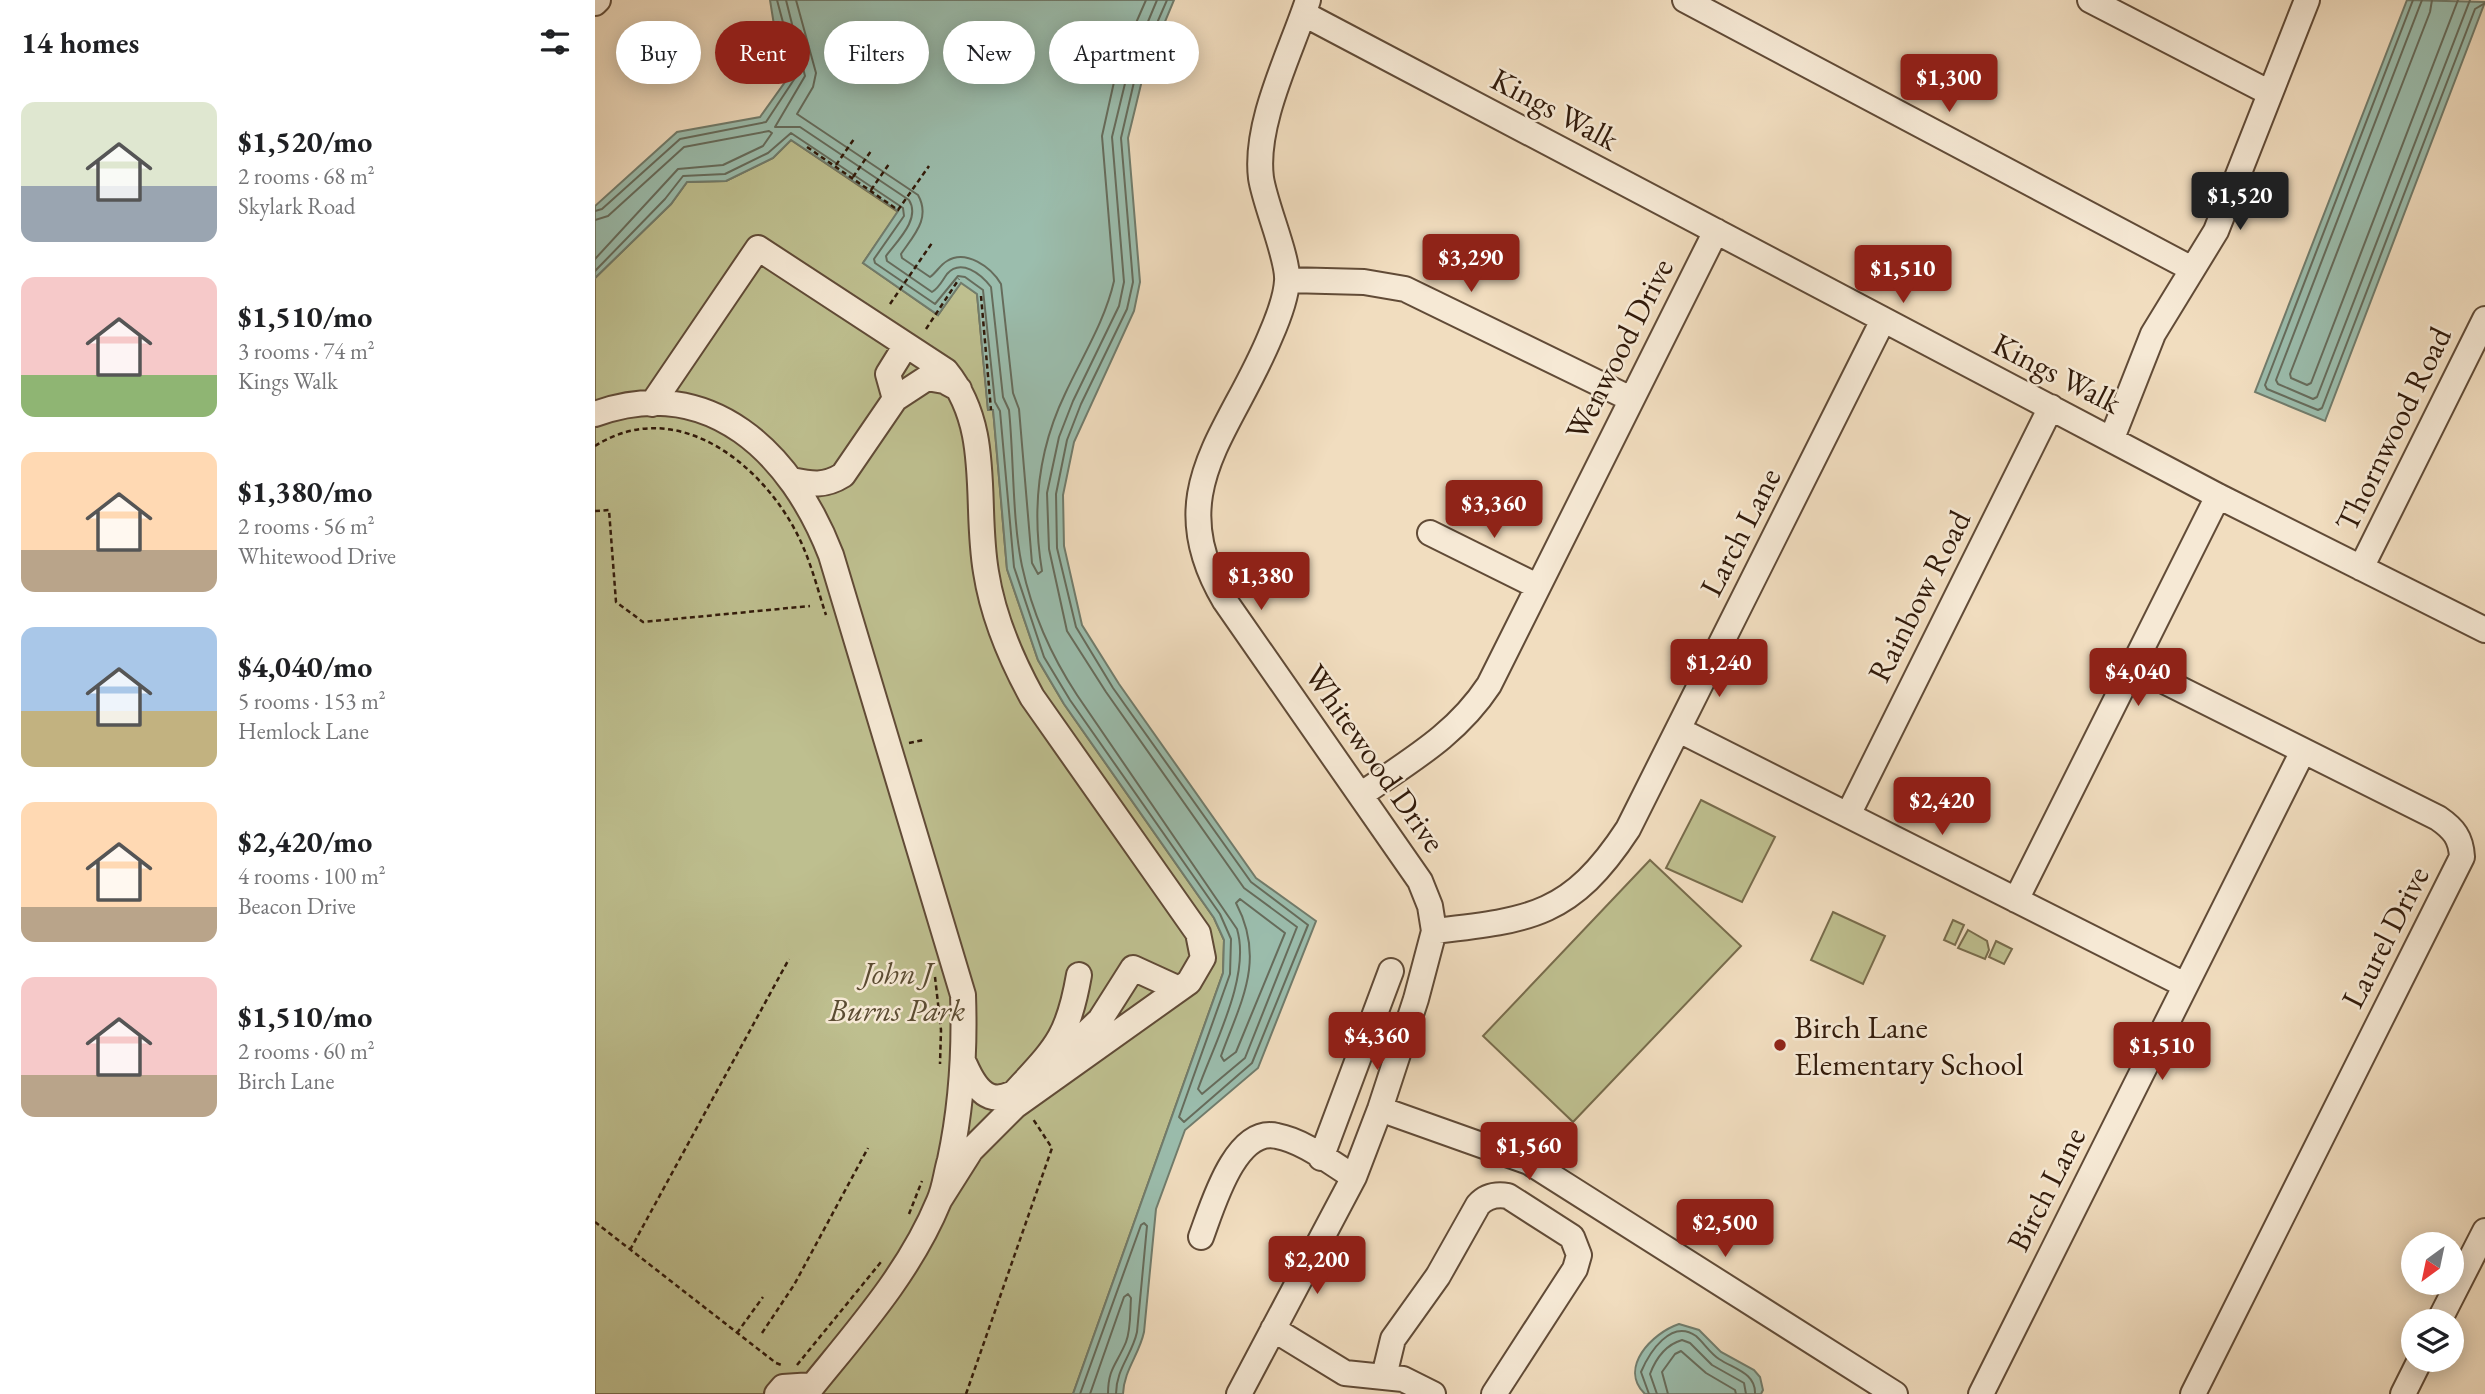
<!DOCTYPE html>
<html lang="en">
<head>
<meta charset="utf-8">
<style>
  :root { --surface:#fff; --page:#f6f6f6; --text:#202124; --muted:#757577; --accent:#8f2418 }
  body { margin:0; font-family:"EB Garamond",serif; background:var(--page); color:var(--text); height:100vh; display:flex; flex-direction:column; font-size:26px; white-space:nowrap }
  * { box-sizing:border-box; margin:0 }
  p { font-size:23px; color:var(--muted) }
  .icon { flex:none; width:38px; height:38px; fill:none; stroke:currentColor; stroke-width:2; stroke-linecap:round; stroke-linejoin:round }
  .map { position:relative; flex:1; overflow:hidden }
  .sheet { display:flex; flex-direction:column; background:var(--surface); width:595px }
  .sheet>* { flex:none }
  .banner { position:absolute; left:21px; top:21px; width:665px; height:63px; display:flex; gap:14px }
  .needle { width:46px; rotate:213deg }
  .controls { position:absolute; left:1806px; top:1232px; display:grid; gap:14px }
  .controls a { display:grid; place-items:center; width:63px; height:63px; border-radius:50%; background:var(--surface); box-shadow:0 4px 18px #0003; font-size:35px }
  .price { position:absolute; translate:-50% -60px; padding:0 16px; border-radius:7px; background:var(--accent); color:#fff; font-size:23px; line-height:46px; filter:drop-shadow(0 2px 4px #0008) }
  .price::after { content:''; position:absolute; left:50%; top:42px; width:21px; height:16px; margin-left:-10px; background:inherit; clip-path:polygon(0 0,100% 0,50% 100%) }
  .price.current { background:#222; color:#fff }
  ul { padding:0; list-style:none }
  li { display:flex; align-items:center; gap:21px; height:175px; padding:0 21px }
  li span { display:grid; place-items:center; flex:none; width:196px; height:140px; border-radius:14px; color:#555 }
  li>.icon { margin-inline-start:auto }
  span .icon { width:84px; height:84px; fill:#fffc; stroke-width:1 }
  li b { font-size:30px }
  h2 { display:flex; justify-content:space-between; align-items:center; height:84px; padding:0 21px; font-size:30px }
  .chip { padding:0 24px; border-radius:32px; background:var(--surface); box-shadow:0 4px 18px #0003; font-size:24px; line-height:63px }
  .chip.current { background:var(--accent); color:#fff }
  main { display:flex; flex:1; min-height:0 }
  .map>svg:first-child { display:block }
  .green { fill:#bebf8f; stroke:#786c4c; stroke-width:2 }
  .water { fill:#9bbdad; stroke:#717c6c; stroke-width:2 }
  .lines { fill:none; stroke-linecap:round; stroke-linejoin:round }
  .shore { stroke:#666c5c; stroke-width:2 }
  .minor-casing { stroke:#614b37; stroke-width:28 }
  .path { stroke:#311a0a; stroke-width:2.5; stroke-dasharray:5 3.5; stroke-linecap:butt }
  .minor { stroke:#f6e9d5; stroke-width:24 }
  .poi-dot { fill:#8f2418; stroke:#f6e9d5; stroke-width:2.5 }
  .labels { text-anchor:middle; stroke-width:5; stroke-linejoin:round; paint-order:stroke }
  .street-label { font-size:32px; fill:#311a0a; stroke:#f6e9d5 }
  .park-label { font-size:32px; font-style:italic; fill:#5b4c32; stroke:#f6e9d5 }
  .poi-label { font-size:32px; fill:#311a0a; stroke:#f6e9d5; text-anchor:start }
</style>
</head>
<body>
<main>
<section class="sheet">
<h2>14 homes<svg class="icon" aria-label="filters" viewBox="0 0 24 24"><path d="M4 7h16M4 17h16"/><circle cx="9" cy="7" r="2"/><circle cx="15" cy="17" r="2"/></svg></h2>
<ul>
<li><span style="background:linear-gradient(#dfe7d0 60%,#9aa5b1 0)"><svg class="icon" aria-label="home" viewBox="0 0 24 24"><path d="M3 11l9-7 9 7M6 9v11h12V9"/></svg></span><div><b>$1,520/mo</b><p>2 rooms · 68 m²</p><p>Skylark Road</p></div></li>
<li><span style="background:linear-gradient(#f6c9c9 70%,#8fb573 0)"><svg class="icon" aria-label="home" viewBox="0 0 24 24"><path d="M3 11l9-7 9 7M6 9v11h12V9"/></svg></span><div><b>$1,510/mo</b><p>3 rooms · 74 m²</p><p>Kings Walk</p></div></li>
<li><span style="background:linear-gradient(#ffd9b3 70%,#b9a48a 0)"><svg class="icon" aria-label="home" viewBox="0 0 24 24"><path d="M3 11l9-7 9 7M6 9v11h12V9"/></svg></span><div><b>$1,380/mo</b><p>2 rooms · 56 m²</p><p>Whitewood Drive</p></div></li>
<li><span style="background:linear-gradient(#a9c7e8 60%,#c2b280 0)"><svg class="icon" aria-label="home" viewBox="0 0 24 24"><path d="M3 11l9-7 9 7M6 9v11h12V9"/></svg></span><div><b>$4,040/mo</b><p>5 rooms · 153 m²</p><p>Hemlock Lane</p></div></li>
<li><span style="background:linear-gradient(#ffd9b3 75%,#b9a48a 0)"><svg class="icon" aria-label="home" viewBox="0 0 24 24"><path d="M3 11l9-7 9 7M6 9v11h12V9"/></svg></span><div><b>$2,420/mo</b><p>4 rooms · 100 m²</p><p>Beacon Drive</p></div></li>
<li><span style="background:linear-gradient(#f6c9c9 70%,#b9a48a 0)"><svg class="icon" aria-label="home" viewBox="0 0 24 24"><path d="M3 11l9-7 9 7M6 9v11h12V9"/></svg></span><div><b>$1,510/mo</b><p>2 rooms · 60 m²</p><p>Birch Lane</p></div></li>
</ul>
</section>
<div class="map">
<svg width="1890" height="1394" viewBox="0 0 1890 1394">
  <rect width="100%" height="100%" fill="#f1ddbf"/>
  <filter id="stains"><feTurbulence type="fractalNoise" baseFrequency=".00286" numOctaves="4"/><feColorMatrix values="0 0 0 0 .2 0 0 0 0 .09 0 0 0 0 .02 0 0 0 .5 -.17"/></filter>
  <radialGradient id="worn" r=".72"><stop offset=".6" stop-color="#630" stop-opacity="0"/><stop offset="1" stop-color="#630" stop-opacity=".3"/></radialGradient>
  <path class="green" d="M196,140L303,212L268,263L343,315L366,282L382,294L393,410H398L399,420L412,569L443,660L469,704L619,918L629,940L628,973L478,1394H0V278L76,204L92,182L131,181L178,158Z
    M1106,800L1180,837L1147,902L1071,868Z
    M1055,860L1146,946L978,1122L888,1036Z
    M1238,912L1290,936L1268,984L1216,960Z
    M1358,920L1369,925L1360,945L1349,940Z
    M1373,930L1392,941L1394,950L1390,959L1363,948Z
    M1401,941L1417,949L1409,964L1394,957Z"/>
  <path class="water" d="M175,0H579L549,72L533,138L545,282L539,311L479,442L468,495L469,546L487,625L524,684L661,878L721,921L663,1068L590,1130L561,1209L549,1332C544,1355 529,1370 528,1394H478L628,973L629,940L619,918L469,704L443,660L412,569L399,420L398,410H393L382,294L366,283L343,315L268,263L303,211L196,140L178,158L131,181L92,182L76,204L0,278V206L82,132L165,117L195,75L179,25Z
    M1812,0L1890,2L1730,421L1660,392Z
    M1084,1324L1104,1330L1126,1352L1159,1370L1165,1377L1168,1390L1166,1394H1050C1023,1368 1057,1333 1084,1324Z"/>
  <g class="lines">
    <path class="shore" d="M191,0L210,76L180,127H205L314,200C326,219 302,241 291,256L292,261L337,292C344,288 347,281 352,274C366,258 386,274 396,287L408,397L414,410C419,459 417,518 427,566C437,612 457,657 482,695L642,929C656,976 619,1044 603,1089L607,1094L650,1058L702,927L649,888L511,692L472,631L454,549L452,493L464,437L478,401L524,306L529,282L517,137L534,67L562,0
      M201,0L221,73L218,87L202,114L323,195C336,218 319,235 306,254L307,258L335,277C341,273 345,265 352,261C371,249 396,267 406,284L418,393L424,409L437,563L443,574L447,571C437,511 443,450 470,394C487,357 510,321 519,281L507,136L523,64L551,0
      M1818,0L1670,385L1672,389L1723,410L1727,408L1880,9L1890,3
      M1827,0L1681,380L1683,384L1718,399L1722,397L1875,0
      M1837,0L1835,12L1695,374L1696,378L1712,385L1716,383L1863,0
      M0,211L7,209L85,139L171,122L202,75L182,0
      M0,220L13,216L89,147L174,131L177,133L168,146L128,165L83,169L0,259
      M0,271L70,199L88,176L130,174L173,153L196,133L308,208L309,216L279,259L280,263L340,304L363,276L370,277L388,290L400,402L405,411L419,567L449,657L475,700L625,914L636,939L635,974L584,1117L589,1122L657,1063L713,925L656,882L518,688L481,627L462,548L461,494L472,440L486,404L532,309L538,282L526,138L542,69L572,0
      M645,899L690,933L641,1052L629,1061L626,1056C646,1001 671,960 641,903Z
      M485,1394L546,1225L549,1223L552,1226L542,1332C537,1355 521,1369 521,1394
      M495,1394L529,1297L533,1294L536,1298C535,1312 536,1329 531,1342C522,1364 513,1368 513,1394
      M1054,1394L1046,1372C1054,1353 1076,1318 1101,1336C1109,1343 1115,1353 1124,1359C1139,1369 1161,1373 1160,1394
      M1062,1394L1055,1374C1061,1358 1070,1345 1087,1340L1095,1343L1117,1365L1149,1383L1151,1394
      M1073,1394L1067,1372L1080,1354L1086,1351L1111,1373L1140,1390L1141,1394"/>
    <g class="minor-casing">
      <path id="minor" d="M1090,0L1597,269
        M1495,0L1675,93
        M0,3L3,0
        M709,14L1623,496L1890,630
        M693,280L769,282L810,289L1036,399
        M300,399L293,374L311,345
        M57,404L163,248L351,371C398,429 379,502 391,572C398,617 415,657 437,697L603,933L608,958L594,982L420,1106L376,1150L345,1199
        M0,414C115,372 197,454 236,555L368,995C370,1052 367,1104 355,1160C351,1173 350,1188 344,1201C314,1274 260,1333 211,1394
        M1517,438L1558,334L1621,231L1712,0
        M196,480C216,484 229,487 248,475L300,399L332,378L349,381L364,389
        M835,533L942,586
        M1766,568L1890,319
        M1539,666L1843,818C1859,829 1866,838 1867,857L1598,1394
        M1084,730L1590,985
        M767,794C816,760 861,735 894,685L1121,231
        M1253,815L1456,407
        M1421,900L1623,496
        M839,931C936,920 976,916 1033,829L1288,320
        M466,1057L505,1020L538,968L584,989
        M370,1065C385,1099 401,1108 432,1084
        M419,1093C461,1047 473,1038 484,975
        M785,1109L934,1162L1300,1394
        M726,1158L796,971
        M606,1237C617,1208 640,1126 682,1136C709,1141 736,1163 759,1177
        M1844,1321L1890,1231
        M678,1329L750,1373L808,1379L838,1394
        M789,1376L798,1339L843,1276L883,1205C891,1196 901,1194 913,1196L977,1237L984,1255L980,1269L899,1394
        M182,1394L188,1387L218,1385
        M644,1394L759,1177L785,1109L821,999L839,931L835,906L825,881L630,601C565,492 634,436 675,337C682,321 691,299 692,281C694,259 670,205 666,178C659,123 696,52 713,0
        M1386,1394L1708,751
        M1808,1394L1825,1360"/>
    </g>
    <path class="path" d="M182,38L202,30L210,56
      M212,147L303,210L334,166
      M241,165L259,139
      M258,177L276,151
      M276,190L294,164
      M386,296L396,410
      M295,304L337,243
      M331,329L364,279
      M0,446C85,392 177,471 209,549C218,570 224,594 231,615
      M0,511L14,510L21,602L48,622L215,606
      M314,743L328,740
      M340,977L346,1030L345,1064
      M314,1214L327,1181
      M0,1222L181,1363L189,1366
      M35,1250L194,959
      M142,1333L168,1297
      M167,1333L199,1285L273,1148
      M202,1365L286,1262
      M371,1394L457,1148L438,1119"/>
    <use href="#minor" class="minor"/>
  </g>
  <circle class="poi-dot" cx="1185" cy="1045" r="7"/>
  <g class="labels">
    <g class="street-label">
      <text transform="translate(960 109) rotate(28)" y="11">Kings Walk</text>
      <text transform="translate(1024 349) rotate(-63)" y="11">Wenwood Drive</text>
      <text transform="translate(1462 373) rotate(27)" y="11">Kings Walk</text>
      <text transform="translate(1798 429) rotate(-64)" y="11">Thornwood Road</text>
      <text transform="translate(1145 532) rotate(-63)" y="11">Larch Lane</text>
      <text transform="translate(1324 596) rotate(-63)" y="11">Rainbow Road</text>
      <text transform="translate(780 758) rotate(55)" y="11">Whitewood Drive</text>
      <text transform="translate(1790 937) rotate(-63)" y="11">Laurel Drive</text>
      <text transform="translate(1451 1189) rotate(-63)" y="11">Birch Lane</text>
    </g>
    <g class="park-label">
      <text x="302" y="984">John J<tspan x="302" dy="37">Burns Park</tspan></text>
    </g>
    <g class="poi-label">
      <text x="1199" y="1038">Birch Lane<tspan x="1199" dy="37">Elementary School</tspan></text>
    </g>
  </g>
  <rect width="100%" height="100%" filter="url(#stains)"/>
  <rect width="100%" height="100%" fill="url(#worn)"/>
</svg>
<div class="controls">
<a><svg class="needle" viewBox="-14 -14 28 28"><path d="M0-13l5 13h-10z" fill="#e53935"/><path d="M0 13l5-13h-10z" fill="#757577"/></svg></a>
<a><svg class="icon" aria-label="layers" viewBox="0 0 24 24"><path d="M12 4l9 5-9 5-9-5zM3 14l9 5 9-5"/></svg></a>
</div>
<b class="price" style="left:1354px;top:114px">$1,300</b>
<b class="price current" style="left:1645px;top:232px">$1,520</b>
<b class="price" style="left:876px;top:294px">$3,290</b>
<b class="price" style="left:1308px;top:305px">$1,510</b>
<b class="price" style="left:899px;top:540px">$3,360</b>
<b class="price" style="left:666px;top:612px">$1,380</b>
<b class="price" style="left:1124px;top:699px">$1,240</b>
<b class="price" style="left:1543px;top:708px">$4,040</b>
<b class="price" style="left:1347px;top:837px">$2,420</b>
<b class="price" style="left:782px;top:1072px">$4,360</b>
<b class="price" style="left:1567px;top:1082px">$1,510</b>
<b class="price" style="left:934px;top:1182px">$1,560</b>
<b class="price" style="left:1130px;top:1259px">$2,500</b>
<b class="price" style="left:722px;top:1296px">$2,200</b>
<div class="banner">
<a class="chip">Buy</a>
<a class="chip current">Rent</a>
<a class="chip">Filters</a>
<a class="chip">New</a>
<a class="chip">Apartment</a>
</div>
</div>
</main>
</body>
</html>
